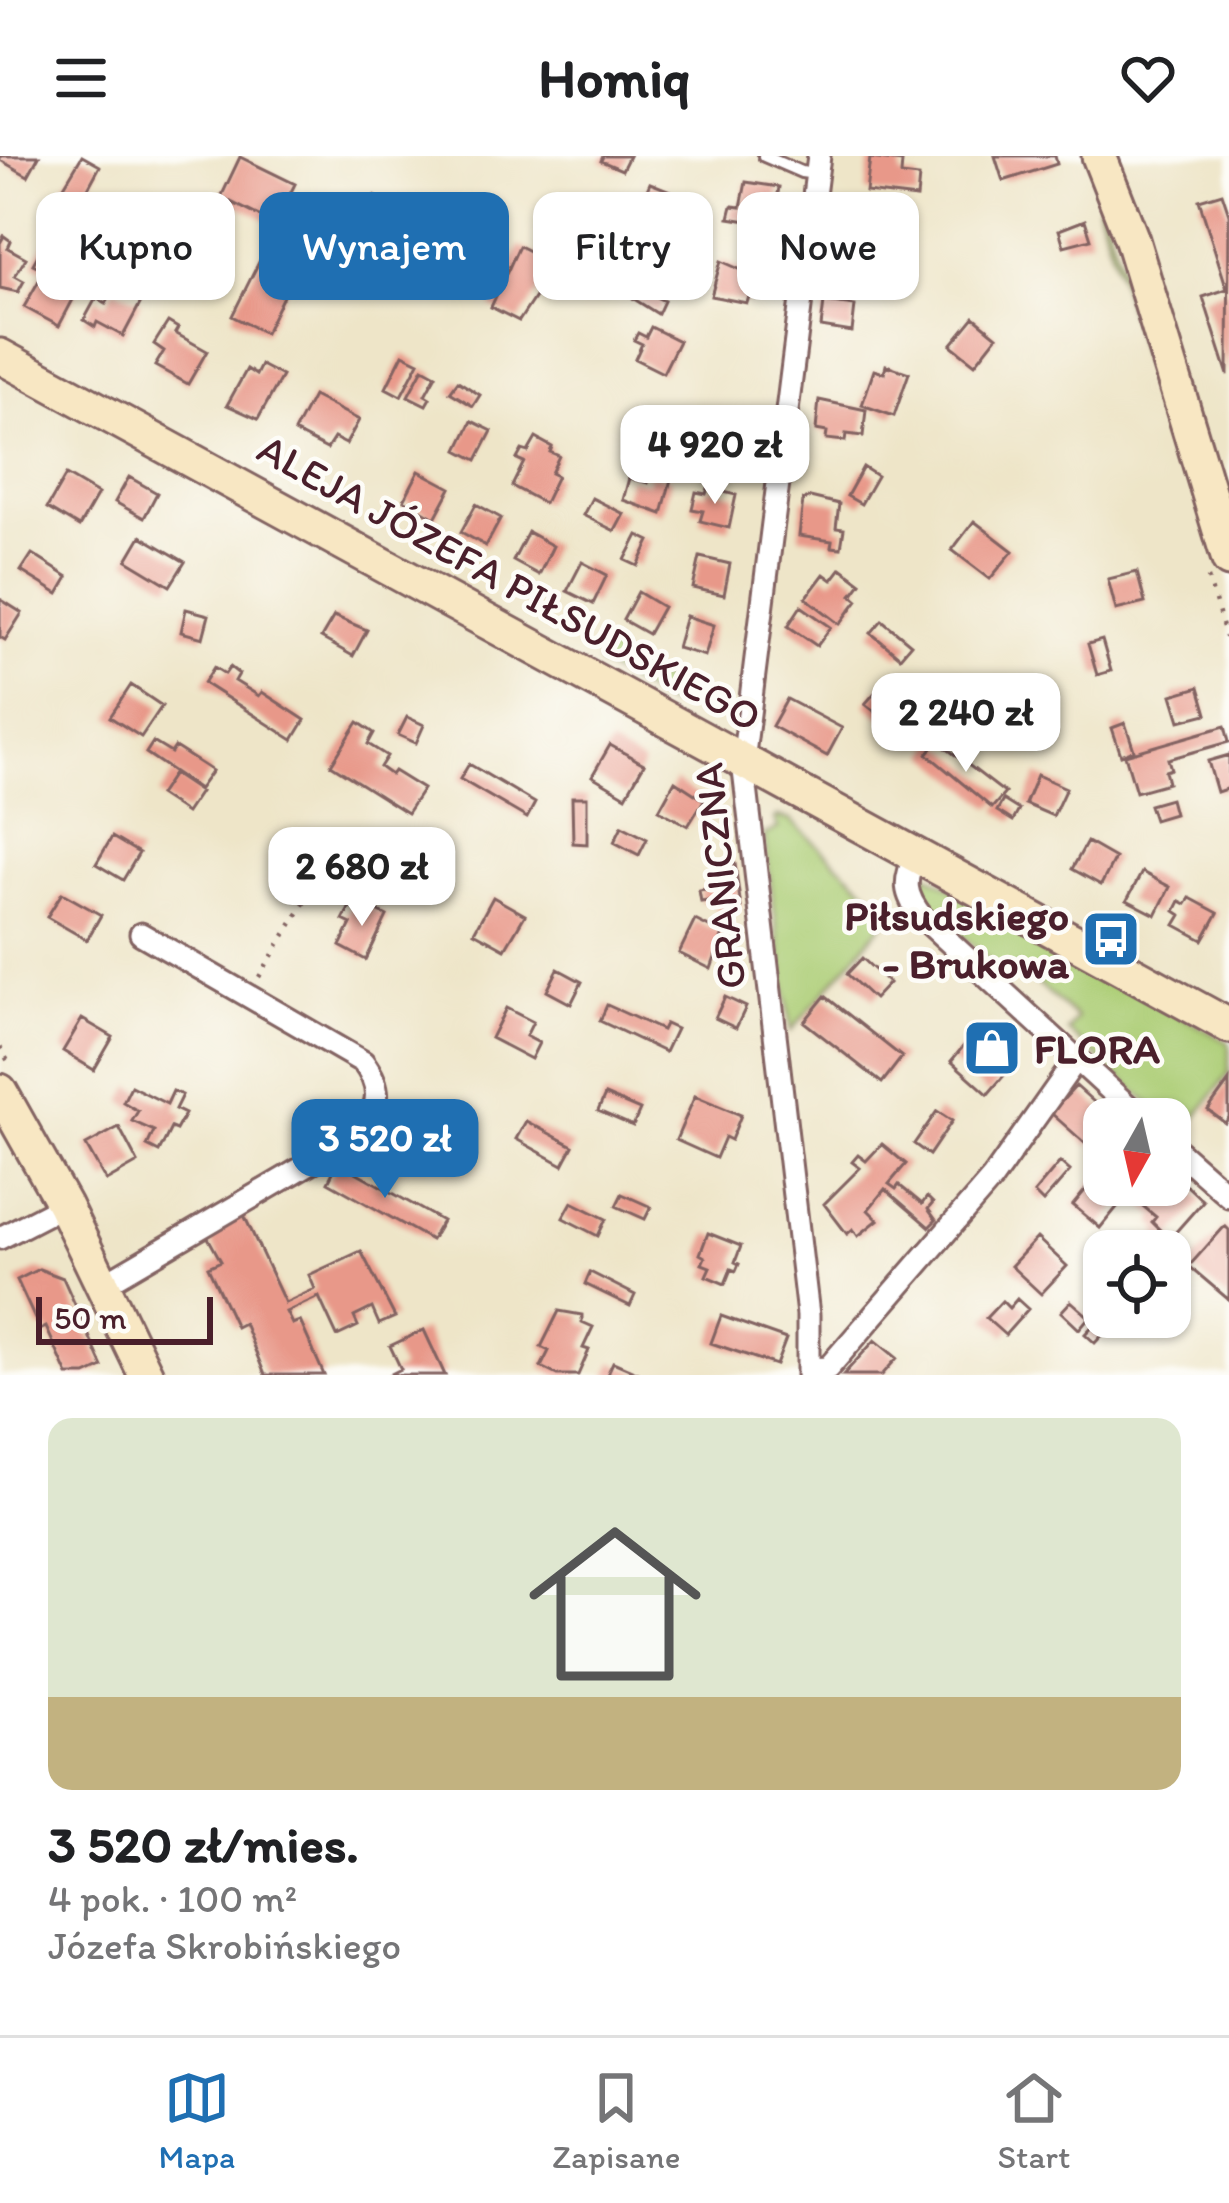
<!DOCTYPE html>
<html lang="pl">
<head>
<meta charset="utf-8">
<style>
  :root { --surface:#fff; --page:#f6f6f6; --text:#202124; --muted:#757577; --line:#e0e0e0; --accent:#1f6fb2 }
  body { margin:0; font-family:Itim,sans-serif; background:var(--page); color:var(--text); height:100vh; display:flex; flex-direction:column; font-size:45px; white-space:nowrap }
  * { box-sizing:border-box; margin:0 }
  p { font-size:39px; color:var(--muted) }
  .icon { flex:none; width:66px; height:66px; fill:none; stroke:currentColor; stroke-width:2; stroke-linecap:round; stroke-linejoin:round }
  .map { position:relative; height:1219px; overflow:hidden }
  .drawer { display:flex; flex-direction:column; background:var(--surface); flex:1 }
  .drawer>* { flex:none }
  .banner { position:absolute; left:36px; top:36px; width:1158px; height:108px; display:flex; gap:24px }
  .needle { width:78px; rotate:188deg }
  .controls { position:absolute; left:1083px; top:942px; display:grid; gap:24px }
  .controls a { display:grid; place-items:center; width:108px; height:108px; border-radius:24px; background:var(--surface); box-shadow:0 3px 9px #0004; font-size:60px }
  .scale { position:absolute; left:36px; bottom:30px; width:177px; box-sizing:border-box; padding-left:12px; border:6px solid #4a1f2b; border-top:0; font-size:33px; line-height:42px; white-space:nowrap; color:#4a1f2b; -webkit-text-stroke:9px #fdfcf7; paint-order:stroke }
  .price { position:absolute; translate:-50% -102px; padding:0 27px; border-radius:24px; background:#fff; color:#222; font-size:39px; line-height:78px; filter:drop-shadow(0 3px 6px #0008) }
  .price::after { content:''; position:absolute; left:50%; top:72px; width:36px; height:27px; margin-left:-18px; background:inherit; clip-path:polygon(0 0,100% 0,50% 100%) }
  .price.current { background:var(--accent); color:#fff }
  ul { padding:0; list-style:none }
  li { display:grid; align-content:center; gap:24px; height:636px; padding:0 48px }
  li+li { border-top:3px solid var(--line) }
  li span { display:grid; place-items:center; height:372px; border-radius:24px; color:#555 }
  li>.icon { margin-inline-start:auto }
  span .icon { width:216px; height:216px; fill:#fffc; stroke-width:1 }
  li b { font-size:51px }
  .tag { padding:0 42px; border-radius:24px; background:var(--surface); box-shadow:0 3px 9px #0004; font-size:42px; line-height:108px }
  .tag.current { background:var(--accent); color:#fff }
  header { display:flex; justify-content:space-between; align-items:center; height:156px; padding:0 48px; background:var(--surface); font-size:54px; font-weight:800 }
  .menu { display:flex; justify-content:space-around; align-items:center; height:168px; border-top:3px solid var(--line); background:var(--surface); font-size:33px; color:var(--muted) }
  .menu a { display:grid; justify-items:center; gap:6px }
  .menu .current { color:var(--accent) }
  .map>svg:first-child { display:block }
  .green { fill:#accd75; stroke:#7b7650; stroke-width:3 }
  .building { fill:#e89889 }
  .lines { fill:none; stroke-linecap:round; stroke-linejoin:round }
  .lane-casing { stroke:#836462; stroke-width:16 }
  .street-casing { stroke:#836462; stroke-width:27 }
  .secondary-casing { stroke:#836462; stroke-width:39 }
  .path { stroke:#836462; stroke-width:4.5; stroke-dasharray:3 9; stroke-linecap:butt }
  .lane { stroke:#fff; stroke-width:10 }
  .street { stroke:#fff; stroke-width:21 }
  .secondary { stroke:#f8e7c3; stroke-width:33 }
  .labels { text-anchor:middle; stroke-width:9; stroke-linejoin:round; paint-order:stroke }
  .street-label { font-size:42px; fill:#4a1f2b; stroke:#fdfcf7 }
  .poi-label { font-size:42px; font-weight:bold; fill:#4a1f2b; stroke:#fdfcf7; text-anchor:end }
</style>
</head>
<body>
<header><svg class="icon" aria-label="menu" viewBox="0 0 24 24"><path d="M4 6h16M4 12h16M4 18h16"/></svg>Homiq<svg class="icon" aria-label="heart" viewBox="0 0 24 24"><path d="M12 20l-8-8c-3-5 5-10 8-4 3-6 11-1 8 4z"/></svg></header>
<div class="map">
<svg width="1229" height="1219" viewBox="0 0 1229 1219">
  <rect width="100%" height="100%" fill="#fdfcf7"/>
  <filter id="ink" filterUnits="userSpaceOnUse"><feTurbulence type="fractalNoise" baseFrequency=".00833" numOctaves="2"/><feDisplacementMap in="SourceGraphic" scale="24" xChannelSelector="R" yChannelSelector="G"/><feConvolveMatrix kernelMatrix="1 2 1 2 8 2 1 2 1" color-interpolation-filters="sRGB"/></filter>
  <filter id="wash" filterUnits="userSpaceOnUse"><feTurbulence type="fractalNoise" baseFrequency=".004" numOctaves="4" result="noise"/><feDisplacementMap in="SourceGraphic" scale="48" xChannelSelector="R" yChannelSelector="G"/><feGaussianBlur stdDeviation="2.7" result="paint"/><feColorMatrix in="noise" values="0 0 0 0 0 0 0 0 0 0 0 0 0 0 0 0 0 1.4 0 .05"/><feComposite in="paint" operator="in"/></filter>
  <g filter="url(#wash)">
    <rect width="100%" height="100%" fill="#eee5c8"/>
    <path class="green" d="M1102,49L1170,272L1165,273L1098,51Z
      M605,491L674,530L668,549L597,508Z
      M777,661L790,664L892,757L791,875L764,679L778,672L774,663Z
      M923,716L1229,887V917L1184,978L1068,875L1077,862L1017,810L1006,819L916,738Z"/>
    <g id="blocks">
      <path class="building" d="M0,0H39L28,20L0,4Z
        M82,0L100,10L72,62L52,50Z
        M603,0H629L622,14L601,5Z
        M995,0H1055L1057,8L1003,25Z
        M240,1L295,28L285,48L279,45L269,65L221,41Z
        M870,2L902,6L901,19L919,21L917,42L866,36Z
        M746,26L779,31L773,69L729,62L732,50L741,51Z
        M650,27L678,38L672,53L644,41Z
        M1222,37L1229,58L1228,219L1203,141L1227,133L1199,44Z
        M374,40L411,60L391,98L348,74L356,58L363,62Z
        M59,61L69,67L61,82L81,93L65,120L76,126L77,136L59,170L24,151L45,114L33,108Z
        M1085,64L1091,83L1064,90L1059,74Z
        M4,80L11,85L8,92L26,102L15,120L24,125L18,136L0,132V87Z
        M860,83L886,96L884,100L893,104L882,125L874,121L872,125L846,112Z
        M270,84L288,93L272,125L287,132L265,177L232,160Z
        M519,90L547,104L542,114L548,121L519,165L491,151Z
        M721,105L755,120L747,147L711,140Z
        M115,132L141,146L123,180L97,166L95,171L84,164L96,142L106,148Z
        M638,132L664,145L658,158L626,138L628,134L636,137Z
        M824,146L855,150L852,176L821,171Z
        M974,161L997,180L975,208L951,189Z
        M168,166L178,172L175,177L207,195L188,228L155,210L164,195L154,188Z
        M651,171L679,185L663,217L635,203L642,188L634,184L638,177L646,181Z
        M403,198L419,206L401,240L386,232Z
        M261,209L282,220L258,263L227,249L247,213L256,219Z
        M886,209L909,217L894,260L862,249L874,214L884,217Z
        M423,212L436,219L425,239L430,242L426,249L408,240Z
        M458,225L480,239L473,250L450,236Z
        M313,240L359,264L346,288L334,282L327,293L294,276Z
        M819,244L866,254L863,280L846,278L845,285L826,283L827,276L816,274Z
        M472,265L492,275L477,304L458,294Z
        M710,276L738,283L730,311L702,304Z
        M536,282L552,291L550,296L559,300L551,317L557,320L544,347L512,330L524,306L517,303L522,294L528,296Z
        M630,283L656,289L653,303L627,298Z
        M863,311L877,320L861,348L847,340Z
        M419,315L451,332L435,362L404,344Z
        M650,318L671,323L662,358L623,344L629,322L648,327Z
        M66,319L98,338L79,371L47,352Z
        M129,321L157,337L144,362L115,346Z
        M708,332L736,339L729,372L700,365L703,355L692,353L696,336L706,338Z
        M810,341L839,348L836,372L844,373L841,392L831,391L832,385L799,380L803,344Z
        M592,342L624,358L615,375L583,359Z
        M476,348L501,362L486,390L461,376Z
        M974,365L1013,395L990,423L952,394Z
        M528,376L553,390L539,419L513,405Z
        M638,379L650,385L638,410L625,404Z
        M141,380L185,406L170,430L127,404Z
        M32,398L68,421L58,438L21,415Z
        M700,401L730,408L724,439L693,432Z
        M582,406L607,419L593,448L567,435Z
        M841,412L861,427L852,439L858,444L840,468L806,442L824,418L832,424Z
        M1137,416L1145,447L1116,454L1108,423Z
        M638,436L663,451L648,478L623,464Z
        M0,443L22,457L5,484L0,481Z
        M801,450L831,471L817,490L788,470Z
        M186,453L209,459L203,482L181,476Z
        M334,460L367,474L353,500L321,482Z
        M686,460L714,469L705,500L677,492Z
        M882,464L911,488L900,501L871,477Z
        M1102,484L1111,515L1097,519L1088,488Z
        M214,511L225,518L230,511L239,518L235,525L259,540L262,536L305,564L293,584L204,527Z
        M131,529L162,550L141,581L110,561Z
        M1199,531L1207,558L1180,565L1172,539Z
        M878,533L912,561L900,575L865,548Z
        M787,543L842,572L827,600L772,570Z
        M407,561L424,569L416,587L398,579Z
        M358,566L374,577L368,588L387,600L380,611L391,619L394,615L423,633L407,657L331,609Z
        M1125,567L1134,594L1121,599L1112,572Z
        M1225,570L1229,586L1168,603L1171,613L1165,615L1168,627L1136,636L1125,599Z
        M937,585L1005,637L992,652L927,598Z
        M153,586L171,597L175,591L212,615L199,633L146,597Z
        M610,589L644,608L626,640L592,620Z
        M1229,599V632L1217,636L1208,605Z
        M469,608L535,647L527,662L460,623Z
        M173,618L200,636L186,657L159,639Z
        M1037,619L1066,632L1053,660L1025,648Z
        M675,625L704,644L688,670L659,654Z
        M572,641H587V688L573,687Z
        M1170,643L1174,658L1154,664L1149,649Z
        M1003,644L1019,654L1013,665L997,655Z
        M622,670L647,683L639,699L614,686Z
        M112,681L139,697L123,724L96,708Z
        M1087,686L1115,702L1101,729L1072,713Z
        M735,708L741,752L716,755L715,744L701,746L699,734L714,732L711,712Z
        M1142,716L1170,731L1156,759L1127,744Z
        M62,737L101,759L87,784L47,761Z
        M493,741L525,759L505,793L474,776Z
        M1190,742L1218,757L1203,784L1175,769L1181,759L1175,755L1180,745L1186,748Z
        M354,743L387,760L366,804L340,790L351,768L343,764Z
        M695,764L723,778L711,813L679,797Z
        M862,802L889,827L874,843L847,818Z
        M558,813L582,826L571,848L547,835Z
        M825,840L902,901L882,927L804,866Z
        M725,841L746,851L736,872L715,862Z
        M607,849L662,874L665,868L676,873L665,896L600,865Z
        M506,852L533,866L526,880L539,887L531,903L491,882Z
        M82,863L113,881L94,914L63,895Z
        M977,874L1008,901L1000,910L1007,916L988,938L951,905Z
        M1229,925V961L1225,967L1208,954Z
        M131,930L167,948L173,935L182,939L175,953L185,958L176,974L171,972L159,996L147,990L154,975L132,965L138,955L123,946Z
        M1076,930L1113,963H1104V973L1088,990L1051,957Z
        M605,939L640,954L633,970L598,955Z
        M695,940L741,959L731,984L725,981L716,1002L676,984Z
        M937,955L952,965L929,999L914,988Z
        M526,965L573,990L563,1009L516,983Z
        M119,971L138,1007L106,1025L86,989Z
        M882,988L906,1008L889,1028L896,1033L899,1029L922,1048L927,1041L933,1047L928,1053L936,1064L929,1071L885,1033L868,1054L878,1064L858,1080L853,1073L847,1078L824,1048L860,1012L852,1006L858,999L866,1005Z
        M338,1006L442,1065L431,1084L328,1026Z
        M1060,1006L1070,1015L1043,1046L1034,1037Z
        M1170,1014L1203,1045L1166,1087L1156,1078L1160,1074L1152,1066L1156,1061L1130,1039L1139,1029H1170Z
        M1096,1021L1123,1044L1100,1072L1073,1049Z
        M622,1038L651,1051L645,1063L616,1050Z
        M572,1046L606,1063L598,1080L563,1062Z
        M244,1059L285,1147L315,1133L309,1119L361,1095L395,1161L379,1168L372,1152L354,1161L358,1170L337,1180L319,1141L286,1156L292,1168L300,1165L324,1219H265L244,1167L236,1171L208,1111L221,1105L206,1078Z
        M1225,1070L1229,1074V1144L1189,1110Z
        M708,1077L741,1090L735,1106L739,1108L736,1115L731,1113L725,1128L706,1120L710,1111L702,1108L705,1101L700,1098Z
        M1037,1082L1067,1110L1041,1138L1011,1110Z
        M39,1113L63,1122L103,1211L86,1219H68L46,1171L40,1174L17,1124Z
        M590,1116L635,1139L630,1150L585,1128Z
        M1017,1143L1028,1153L1005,1179L986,1162L1002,1145L1009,1152Z
        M1071,1145L1089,1161L1079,1173L1061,1156Z
        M559,1155L582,1159V1166L593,1171L583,1192L589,1194L578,1219H557L541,1211L549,1195L541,1191Z
        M721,1160L786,1183L776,1209L711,1187Z
        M1101,1161H1119L1095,1187L1085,1178Z
        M424,1174L445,1219H389L401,1213L390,1190Z
        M875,1184L897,1202L882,1219H843Z
        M613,1206L643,1219H607Z"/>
    </g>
  </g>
  <g filter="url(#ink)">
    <use href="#blocks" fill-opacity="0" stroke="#836462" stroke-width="3"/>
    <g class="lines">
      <g class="lane-casing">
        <path id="lane" d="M764,0L801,16L817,18"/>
      </g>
      <g class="street-casing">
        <path id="street" d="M916,699C903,725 904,738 922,761L1142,963
          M1170,988L1229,1040
          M0,1082L64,1049
          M104,1128L341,989C372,963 391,943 363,906L141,778
          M808,1213L828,1212L992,1023L1076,904
          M808,1219V1159L743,606L819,0"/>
      </g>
      <g class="secondary-casing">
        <path id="secondary" d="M1099,0L1132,84L1229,404
          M0,200L1229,870
          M0,935L64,1049L146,1219"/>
      </g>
      <path class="path" d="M1208,422L1229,491
        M259,821L306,744
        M0,891L9,907"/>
      <use href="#lane" class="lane"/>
      <use href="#street" class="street"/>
      <use href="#secondary" class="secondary"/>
    </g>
  </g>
  <defs>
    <g id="bus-square" transform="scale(3)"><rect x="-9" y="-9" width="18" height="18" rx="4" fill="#1f6fb2" stroke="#fdfcf7"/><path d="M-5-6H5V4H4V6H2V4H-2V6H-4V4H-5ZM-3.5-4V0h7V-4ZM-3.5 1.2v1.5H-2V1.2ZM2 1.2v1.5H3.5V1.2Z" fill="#fff"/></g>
    <g id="shop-square" transform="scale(3)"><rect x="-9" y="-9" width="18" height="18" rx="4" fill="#1f6fb2" stroke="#fdfcf7"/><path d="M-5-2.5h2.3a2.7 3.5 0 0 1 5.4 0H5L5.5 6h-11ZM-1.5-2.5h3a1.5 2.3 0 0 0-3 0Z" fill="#fff"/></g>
  </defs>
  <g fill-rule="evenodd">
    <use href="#bus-square" x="1111" y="783"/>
    <use href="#shop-square" x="992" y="892"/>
  </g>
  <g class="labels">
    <g class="street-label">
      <text transform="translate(510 426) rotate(29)" y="15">ALEJA JÓZEFA PIŁSUDSKIEGO</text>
      <text transform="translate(719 720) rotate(-96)" y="15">GRANICZNA</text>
    </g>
    <g class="poi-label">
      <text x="1069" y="774">Piłsudskiego<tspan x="1069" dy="48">- Brukowa</tspan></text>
      <text x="1034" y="907" text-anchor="start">FLORA</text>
    </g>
  </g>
</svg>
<div class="controls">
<a><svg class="needle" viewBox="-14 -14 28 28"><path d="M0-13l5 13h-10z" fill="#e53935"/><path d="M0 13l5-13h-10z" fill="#757577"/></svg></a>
<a><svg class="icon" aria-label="locate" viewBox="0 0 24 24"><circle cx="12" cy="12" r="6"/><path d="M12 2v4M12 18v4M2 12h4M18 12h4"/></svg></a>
</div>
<div class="scale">50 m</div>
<b class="price" style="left:715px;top:351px">4 920 zł</b>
<b class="price" style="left:966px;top:619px">2 240 zł</b>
<b class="price" style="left:362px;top:773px">2 680 zł</b>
<b class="price current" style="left:385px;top:1045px">3 520 zł</b>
<div class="banner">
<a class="tag">Kupno</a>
<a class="tag current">Wynajem</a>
<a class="tag">Filtry</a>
<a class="tag">Nowe</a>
</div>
</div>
<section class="drawer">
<ul>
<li><span style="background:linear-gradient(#dfe7d0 75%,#c2b280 0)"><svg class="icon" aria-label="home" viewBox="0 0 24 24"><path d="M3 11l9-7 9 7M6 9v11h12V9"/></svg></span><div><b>3 520 zł/mies.</b><p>4 pok. · 100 m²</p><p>Józefa Skrobińskiego</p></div></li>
</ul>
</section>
<nav class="menu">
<a class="current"><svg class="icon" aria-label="map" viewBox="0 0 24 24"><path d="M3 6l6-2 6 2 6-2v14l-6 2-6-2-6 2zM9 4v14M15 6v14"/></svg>Mapa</a>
<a><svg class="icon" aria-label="saved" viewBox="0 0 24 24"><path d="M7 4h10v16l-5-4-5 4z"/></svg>Zapisane</a>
<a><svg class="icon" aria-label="home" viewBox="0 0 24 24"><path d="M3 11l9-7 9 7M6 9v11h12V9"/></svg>Start</a>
</nav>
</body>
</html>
